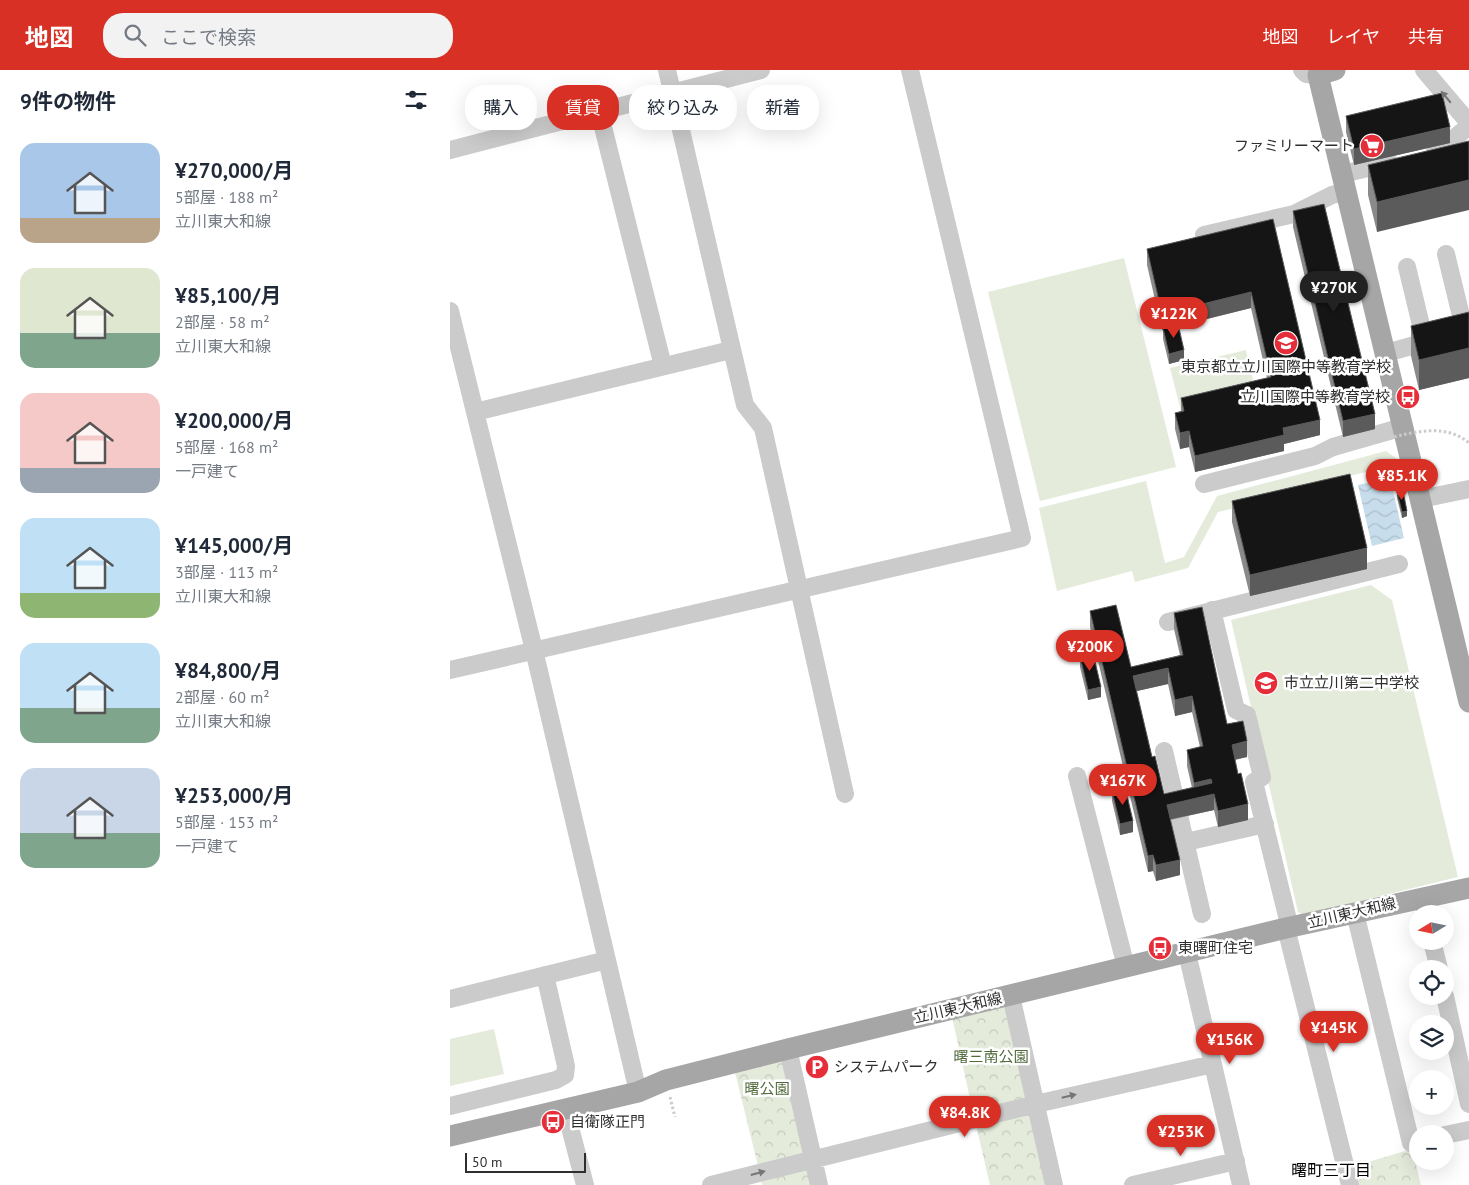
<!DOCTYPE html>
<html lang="ja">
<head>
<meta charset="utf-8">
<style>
  :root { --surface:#fff; --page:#f2f2f3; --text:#1f2937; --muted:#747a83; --accent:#d93025 }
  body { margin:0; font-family:"PT Sans","Noto Sans JP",sans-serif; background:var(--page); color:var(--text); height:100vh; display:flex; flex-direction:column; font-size:19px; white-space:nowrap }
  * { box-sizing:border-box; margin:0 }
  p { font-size:16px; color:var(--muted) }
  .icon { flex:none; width:28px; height:28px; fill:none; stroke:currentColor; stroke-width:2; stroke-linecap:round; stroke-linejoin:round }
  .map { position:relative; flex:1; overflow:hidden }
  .side { display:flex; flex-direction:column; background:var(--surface); width:450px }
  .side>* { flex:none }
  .hud { position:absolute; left:15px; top:15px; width:475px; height:45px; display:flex; gap:10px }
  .needle { width:32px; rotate:260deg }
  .tools { position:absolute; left:959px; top:835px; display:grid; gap:10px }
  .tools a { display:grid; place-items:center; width:45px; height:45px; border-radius:50%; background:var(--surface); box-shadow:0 5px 20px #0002; font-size:25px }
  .scale { position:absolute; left:15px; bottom:12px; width:121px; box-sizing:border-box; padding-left:5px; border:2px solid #2e2e2e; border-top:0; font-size:14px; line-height:18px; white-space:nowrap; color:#2e2e2e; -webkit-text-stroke:4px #fff; paint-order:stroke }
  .price { position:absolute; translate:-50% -42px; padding:0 11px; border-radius:18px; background:var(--accent); color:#fff; font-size:16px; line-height:32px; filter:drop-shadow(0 1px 2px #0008) }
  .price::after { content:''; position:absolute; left:50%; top:30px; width:15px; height:11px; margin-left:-8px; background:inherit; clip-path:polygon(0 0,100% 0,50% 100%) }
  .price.on { background:#222; color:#fff }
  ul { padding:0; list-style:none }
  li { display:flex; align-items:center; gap:15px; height:125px; padding:0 20px }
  li span { display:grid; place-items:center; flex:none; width:140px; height:100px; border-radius:15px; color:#555 }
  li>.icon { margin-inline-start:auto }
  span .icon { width:60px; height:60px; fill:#fffc; stroke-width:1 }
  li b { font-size:21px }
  h2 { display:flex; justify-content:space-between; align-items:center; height:60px; padding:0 20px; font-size:21px }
  .chip { padding:0 18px; border-radius:20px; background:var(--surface); box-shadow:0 5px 20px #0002; font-size:18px; line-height:45px }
  .chip.on { background:var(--accent); color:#fff }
  header { display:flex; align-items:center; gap:30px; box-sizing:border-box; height:70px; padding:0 25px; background:var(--accent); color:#fff }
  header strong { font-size:24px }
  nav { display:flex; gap:28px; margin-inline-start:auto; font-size:18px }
  .search { width:350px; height:45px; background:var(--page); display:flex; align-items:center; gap:12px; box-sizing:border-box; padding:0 18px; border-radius:20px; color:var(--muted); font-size:19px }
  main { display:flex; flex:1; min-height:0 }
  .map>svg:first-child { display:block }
  .green { fill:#e4ebdb }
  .forest { fill:url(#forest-crowns) }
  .water { fill:url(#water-waves) }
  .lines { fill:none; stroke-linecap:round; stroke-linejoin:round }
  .path { stroke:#cbcbcb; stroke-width:3; stroke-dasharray:2.5 2.5; stroke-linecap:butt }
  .minor { stroke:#cbcbcb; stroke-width:18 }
  .major { stroke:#a6a6a6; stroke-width:21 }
  .path-bridge { stroke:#cbcbcb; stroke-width:3; stroke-dasharray:2.5 2.5; stroke-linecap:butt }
  .wall { fill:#8a8a8a; fill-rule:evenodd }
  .shaded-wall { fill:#5b5b5b }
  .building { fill:#151515; stroke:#5b5b5b; fill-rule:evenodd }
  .oneway { fill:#757575 }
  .labels { text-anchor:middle; stroke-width:5; stroke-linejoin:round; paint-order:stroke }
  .poi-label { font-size:15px; fill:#2e2e2e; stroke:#fff; text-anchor:start }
  .street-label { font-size:15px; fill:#2e2e2e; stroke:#fff }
  .park-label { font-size:15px; fill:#506a3b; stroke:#fff }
  .neighbourhood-label { font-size:16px; fill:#000; stroke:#fff }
</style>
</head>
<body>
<header>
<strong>地図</strong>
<div class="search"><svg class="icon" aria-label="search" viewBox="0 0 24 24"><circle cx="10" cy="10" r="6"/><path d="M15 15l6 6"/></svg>ここで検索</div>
<nav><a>地図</a><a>レイヤ</a><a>共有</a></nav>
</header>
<main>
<section class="side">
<h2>9件の物件<svg class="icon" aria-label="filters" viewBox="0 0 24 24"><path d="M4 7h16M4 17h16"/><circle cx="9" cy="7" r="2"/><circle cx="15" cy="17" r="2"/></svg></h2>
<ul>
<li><span style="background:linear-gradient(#a9c7e8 75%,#b9a48a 0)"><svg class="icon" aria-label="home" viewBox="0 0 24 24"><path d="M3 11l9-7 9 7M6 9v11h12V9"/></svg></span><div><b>¥270,000/月</b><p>5部屋 · 188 m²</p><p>立川東大和線</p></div></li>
<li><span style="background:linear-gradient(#dfe7d0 65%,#7fa58c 0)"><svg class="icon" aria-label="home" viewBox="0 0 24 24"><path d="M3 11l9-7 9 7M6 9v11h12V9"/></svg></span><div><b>¥85,100/月</b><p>2部屋 · 58 m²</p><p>立川東大和線</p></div></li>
<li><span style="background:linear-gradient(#f6c9c9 75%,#9aa5b1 0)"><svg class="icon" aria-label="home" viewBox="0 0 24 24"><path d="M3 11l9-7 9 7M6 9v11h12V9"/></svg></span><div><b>¥200,000/月</b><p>5部屋 · 168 m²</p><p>一戸建て</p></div></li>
<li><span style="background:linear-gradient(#bfe0f5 75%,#8fb573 0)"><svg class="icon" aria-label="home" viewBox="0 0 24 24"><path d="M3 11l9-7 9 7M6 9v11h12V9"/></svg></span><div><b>¥145,000/月</b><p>3部屋 · 113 m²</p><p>立川東大和線</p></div></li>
<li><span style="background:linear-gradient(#bfe0f5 65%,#7fa58c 0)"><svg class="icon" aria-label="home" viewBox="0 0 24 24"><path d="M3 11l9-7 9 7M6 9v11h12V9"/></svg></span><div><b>¥84,800/月</b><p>2部屋 · 60 m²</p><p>立川東大和線</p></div></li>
<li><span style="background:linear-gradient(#c9d6e8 65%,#7fa58c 0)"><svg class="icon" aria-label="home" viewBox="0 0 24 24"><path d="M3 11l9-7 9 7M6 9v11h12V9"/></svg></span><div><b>¥253,000/月</b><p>5部屋 · 153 m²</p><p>一戸建て</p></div></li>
</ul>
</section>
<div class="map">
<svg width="1019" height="1115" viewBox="0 0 1019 1115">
  <defs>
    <pattern id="forest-crowns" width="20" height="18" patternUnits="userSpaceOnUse" patternTransform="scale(1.25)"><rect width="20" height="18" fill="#e4ebdb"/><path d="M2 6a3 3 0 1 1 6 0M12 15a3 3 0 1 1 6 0" fill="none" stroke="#c4cabc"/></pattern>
    <pattern id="water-waves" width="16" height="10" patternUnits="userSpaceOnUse" patternTransform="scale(1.25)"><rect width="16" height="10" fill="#c7ddeb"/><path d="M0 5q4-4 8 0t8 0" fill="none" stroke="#abbeca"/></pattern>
  </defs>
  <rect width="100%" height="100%" fill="#fff"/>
  <path class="green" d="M674,188L726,397L590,431L538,222Z
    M796,280L806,323L731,341L720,298Z
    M936,381L950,391L945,395L849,418L850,423L768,442L738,498L685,512L682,501L607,521L589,438L696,411L715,493L734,487L767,426Z
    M921,515L942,530L1008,807L853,845L848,842L781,550Z
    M44,959L54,1004L0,1016V969Z"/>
  <path class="forest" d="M559,928L582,1032L524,1047L501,942Z
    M337,980L361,1087L309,1100L283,994Z
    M583,1036L602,1115H540L525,1051Z
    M962,1079L971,1115H902L900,1110L920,1103L918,1092Z
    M362,1090L368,1115H312L310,1103Z"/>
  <path class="water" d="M940,408L954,468L922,476L908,415Z"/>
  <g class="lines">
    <path class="path" d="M220,1027L225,1047"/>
    <path class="minor" d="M217,0L295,335L313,358L395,724
      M852,0L856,4L868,5
      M974,0L1019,53
      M149,41L213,296
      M0,80L311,0
      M985,82L1005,77L1007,66L1019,56
      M892,104L940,93
      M754,165L844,144L882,125L897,121
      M996,184L1015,262L1011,263
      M957,197L975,272
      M0,241L84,580L188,1022
      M936,283L983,270
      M25,342L281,280
      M754,414L865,386L883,377L953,357
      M971,429L1019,419
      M762,540L786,640L797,645L812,707L804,712L838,850L836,858L900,1115
      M718,552L949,494
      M0,600L572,468L460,0
      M714,681L752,844
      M627,706L676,897
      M736,772L815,754
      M972,827L976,844
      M905,843L961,1073L968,1071
      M982,871L989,899
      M737,883L791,1115
      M561,926L604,1115
      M995,926L1019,1034
      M0,929L157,890
      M338,979L369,1115
      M0,1036L106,1010L115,1005L116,996L95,905
      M115,1038L135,1115
      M995,1065L1019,1060
      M261,1115L586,1034L763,994
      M683,1115L786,1091"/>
    <path class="major" d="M885,0L868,5L1019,632
      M0,1066L188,1022L216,1010L338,979L836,858L1019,818"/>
    <path class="path-bridge" d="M902,365L905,378
      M901,379C937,371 988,346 1019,373"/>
  </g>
  <path class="wall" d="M896,46L1000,73L904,95L896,62Z
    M1019,71L927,162L918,125V95Z
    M843,141L925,359L893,367L843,157Z
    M823,149L870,365L834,374V381L745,402L739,377L730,379L725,359V343L731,341V328L817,308L801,238L729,256L734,290L719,294L713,269V259L712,260L697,195V179Z
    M1019,242V308L969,320L961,286V256Z
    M947,422L957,446L952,448L947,428Z
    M782,431L917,499L800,526L782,452Z
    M640,541L681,597L730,585L724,559V543L777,654L797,687L785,690L798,750L768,757L764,740L720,750L730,805L706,811L703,801L698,802L640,557ZM718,614L725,646L742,642L750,677L737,680V696L742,718L714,724L702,687L686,621Z
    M630,586L651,627L638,630L630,597Z
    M662,721L683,762L670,765L662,731Z"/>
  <path class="shaded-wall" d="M1000,57V73L904,95V79Z
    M1019,110V140L927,162V132Z
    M801,222V238L712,260V244Z
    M1019,278V308L969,320V290Z
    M734,280V290L719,294V284Z
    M925,344V359L893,367V351Z
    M870,350V365L834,374V381L745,402V386L833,358Z
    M739,361V377L730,379V363Z
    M957,441V446L952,448V442Z
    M917,478V499L800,526V505Z
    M718,598V614L683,622V606Z
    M651,617V627L638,630V620Z
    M742,626V642L725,646V630Z
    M797,671V687L782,690V675Z
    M761,709V724H764V740L717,750V735L744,728V713Z
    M798,734V750L768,757V741Z
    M683,751V762L670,765V754Z
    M703,785V801L698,802V786Z
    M730,790V805L706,811V795Z"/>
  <path class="building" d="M992,23L1000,57L904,79L896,46Z
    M1019,71V110L927,132L918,95Z
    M874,134L925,344L893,351L843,141Z
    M823,149L870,350L833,358L834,365L745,386L739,361L730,363L725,343L734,341L731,328L821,307L801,222L712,244L697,179Z
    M1019,242V278L969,290L961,256Z
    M728,254L734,280L719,284L713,258Z
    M900,404L917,478L800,505L782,431Z
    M953,421L957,441L952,442L947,422Z
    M666,535L681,597L733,585L724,543L752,537L777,654L793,651L797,671L782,675L788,704L791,703L798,734L768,741L764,724L717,735L730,790L706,795L703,785L698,786L640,541ZM718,598L725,630L742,626L753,676L737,680L744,713L761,709L762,713L714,724L705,686L702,687L683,606Z
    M643,583L651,617L638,620L630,586Z
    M675,717L683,751L670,754L662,721Z"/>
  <defs><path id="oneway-solid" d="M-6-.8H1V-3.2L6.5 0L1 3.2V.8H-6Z" transform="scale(1.25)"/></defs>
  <g class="oneway">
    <use href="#oneway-solid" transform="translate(996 27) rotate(-130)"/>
    <use href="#oneway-solid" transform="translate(619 1026) rotate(-13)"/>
    <use href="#oneway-solid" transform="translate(308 1103) rotate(-15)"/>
  </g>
  <defs>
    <g id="supermarket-disc" transform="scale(1.25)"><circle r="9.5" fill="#e62e3a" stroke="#fff"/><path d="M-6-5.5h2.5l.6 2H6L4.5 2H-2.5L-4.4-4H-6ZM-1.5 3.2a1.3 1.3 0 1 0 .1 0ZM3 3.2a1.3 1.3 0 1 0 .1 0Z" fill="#fff"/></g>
    <g id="school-disc" transform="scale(1.25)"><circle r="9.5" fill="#e62e3a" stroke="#fff"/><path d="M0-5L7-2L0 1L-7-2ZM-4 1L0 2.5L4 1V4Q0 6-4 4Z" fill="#fff"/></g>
    <g id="bus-disc" transform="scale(1.25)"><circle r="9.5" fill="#e62e3a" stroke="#fff"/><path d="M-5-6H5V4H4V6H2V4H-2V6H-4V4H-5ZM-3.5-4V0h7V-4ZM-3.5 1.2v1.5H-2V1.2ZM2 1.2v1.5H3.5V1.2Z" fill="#fff"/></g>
    <g id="parking-disc" transform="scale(1.25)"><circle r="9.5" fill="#e62e3a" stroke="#fff"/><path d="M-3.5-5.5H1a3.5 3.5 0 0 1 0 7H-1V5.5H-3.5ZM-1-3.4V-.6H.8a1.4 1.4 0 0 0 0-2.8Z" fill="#fff"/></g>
  </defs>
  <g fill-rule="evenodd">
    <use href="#supermarket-disc" x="922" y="76"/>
    <use href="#school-disc" x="836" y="273"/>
    <use href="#bus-disc" x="958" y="327"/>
    <use href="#school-disc" x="816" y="613"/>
    <use href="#bus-disc" x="710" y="878"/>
    <use href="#parking-disc" x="367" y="997"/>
    <use href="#bus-disc" x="103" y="1052"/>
  </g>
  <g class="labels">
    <g class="poi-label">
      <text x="904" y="81" text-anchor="end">ファミリーマート</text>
      <text x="836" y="302" text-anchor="middle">東京都立立川国際中等教育学校</text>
      <text x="940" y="332" text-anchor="end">立川国際中等教育学校</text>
      <text x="834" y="618">市立立川第二中学校</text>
      <text x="728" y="883">東曙町住宅</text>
      <text x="384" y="1002">システムパーク</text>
      <text x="120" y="1057">自衛隊正門</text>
    </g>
    <g class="street-label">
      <text transform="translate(902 843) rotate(-13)" y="5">立川東大和線</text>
      <text transform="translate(508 938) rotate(-13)" y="5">立川東大和線</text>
    </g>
    <g class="park-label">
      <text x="541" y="992">曙三南公園</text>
      <text x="317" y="1024">曙公園</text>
    </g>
    <g class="neighbourhood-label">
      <text x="881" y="1106">曙町三丁目</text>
    </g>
  </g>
</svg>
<div class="tools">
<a><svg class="needle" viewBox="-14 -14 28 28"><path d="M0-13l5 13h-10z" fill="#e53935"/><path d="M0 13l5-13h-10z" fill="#747a83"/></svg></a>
<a><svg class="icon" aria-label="locate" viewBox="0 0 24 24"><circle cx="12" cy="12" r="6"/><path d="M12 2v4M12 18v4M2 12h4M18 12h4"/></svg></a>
<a><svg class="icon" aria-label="layers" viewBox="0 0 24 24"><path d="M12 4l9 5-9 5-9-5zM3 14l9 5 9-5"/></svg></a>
<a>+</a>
<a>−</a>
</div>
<div class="scale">50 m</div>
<b class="price on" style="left:884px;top:243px">¥270K</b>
<b class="price" style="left:724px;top:269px">¥122K</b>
<b class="price" style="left:952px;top:431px">¥85.1K</b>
<b class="price" style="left:640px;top:602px">¥200K</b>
<b class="price" style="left:673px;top:736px">¥167K</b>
<b class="price" style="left:884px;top:983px">¥145K</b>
<b class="price" style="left:780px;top:995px">¥156K</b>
<b class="price" style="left:515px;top:1068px">¥84.8K</b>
<b class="price" style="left:731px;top:1087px">¥253K</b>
<div class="hud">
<a class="chip">購入</a>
<a class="chip on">賃貸</a>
<a class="chip">絞り込み</a>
<a class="chip">新着</a>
</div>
</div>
</main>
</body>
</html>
